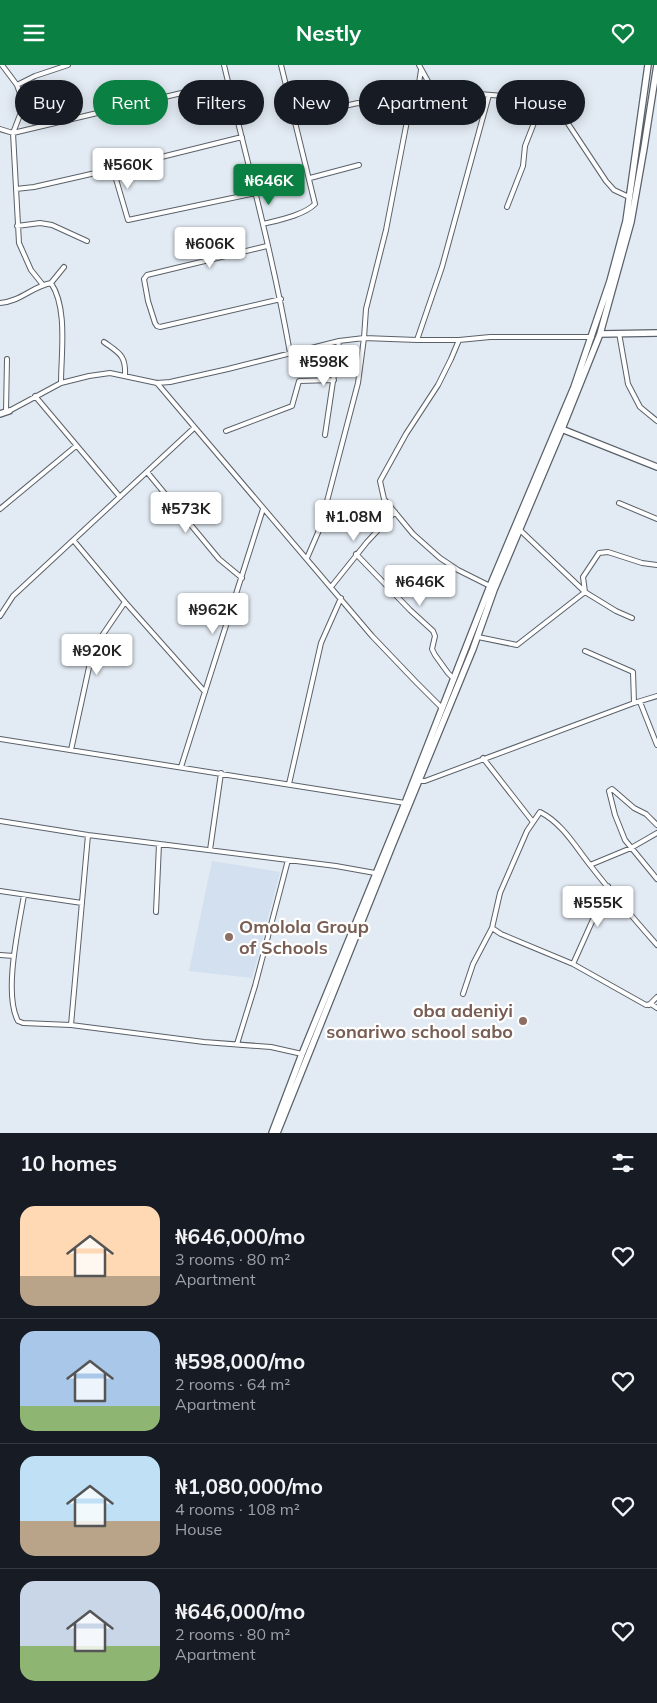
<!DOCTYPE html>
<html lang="en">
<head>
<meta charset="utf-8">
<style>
  :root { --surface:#171b24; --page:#20242c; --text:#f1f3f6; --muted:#9ea1a6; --line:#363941; --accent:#0b8043 }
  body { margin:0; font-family:Mulish,sans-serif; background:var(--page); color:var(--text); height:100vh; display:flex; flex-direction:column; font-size:19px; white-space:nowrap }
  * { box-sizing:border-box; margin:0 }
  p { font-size:16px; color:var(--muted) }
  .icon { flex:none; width:28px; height:28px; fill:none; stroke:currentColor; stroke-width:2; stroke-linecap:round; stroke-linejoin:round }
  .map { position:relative; height:1068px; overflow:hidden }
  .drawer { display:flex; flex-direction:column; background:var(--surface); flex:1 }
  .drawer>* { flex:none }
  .hud { position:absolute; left:15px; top:15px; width:628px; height:45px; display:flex; gap:10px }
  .price { position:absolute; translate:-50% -42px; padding:0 11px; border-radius:5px; background:#fff; color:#222; font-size:16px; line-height:32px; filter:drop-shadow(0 1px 2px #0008) }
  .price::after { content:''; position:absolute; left:50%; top:30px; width:15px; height:11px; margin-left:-8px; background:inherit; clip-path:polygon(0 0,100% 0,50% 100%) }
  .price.selected { background:var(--accent); color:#fff }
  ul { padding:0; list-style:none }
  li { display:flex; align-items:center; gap:15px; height:125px; padding:0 20px }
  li+li { border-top:1px solid var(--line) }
  li span { display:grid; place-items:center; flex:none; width:140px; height:100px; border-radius:15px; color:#555 }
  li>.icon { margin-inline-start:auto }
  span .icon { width:60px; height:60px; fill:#fffc; stroke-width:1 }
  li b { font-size:21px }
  h2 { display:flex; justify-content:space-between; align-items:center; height:60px; padding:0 20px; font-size:21px }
  .chip { padding:0 18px; border-radius:22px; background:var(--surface); box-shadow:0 2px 12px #0003; font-size:18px; line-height:45px }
  .chip.selected { background:var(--accent); color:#fff }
  header { display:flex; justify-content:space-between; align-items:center; height:65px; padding:0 20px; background:var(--accent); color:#fff; font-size:22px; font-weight:700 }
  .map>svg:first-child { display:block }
  .built { fill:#d2e0ef }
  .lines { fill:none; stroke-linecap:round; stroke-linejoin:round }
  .street-casing { stroke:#5a6169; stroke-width:6 }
  .secondary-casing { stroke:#5a6169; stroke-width:8 }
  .street { stroke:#fff; stroke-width:4 }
  .secondary { stroke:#fff; stroke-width:5.5 }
  .education-dot { fill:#8d6e63; stroke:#fff; stroke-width:2 }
  .labels { text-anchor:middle; stroke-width:4.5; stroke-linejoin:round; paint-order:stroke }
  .education-label { font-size:18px; font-weight:bold; fill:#785e54; stroke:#fff; text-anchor:start }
</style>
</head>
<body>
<header><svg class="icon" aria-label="menu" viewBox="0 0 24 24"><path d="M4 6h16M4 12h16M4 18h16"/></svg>Nestly<svg class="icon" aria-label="heart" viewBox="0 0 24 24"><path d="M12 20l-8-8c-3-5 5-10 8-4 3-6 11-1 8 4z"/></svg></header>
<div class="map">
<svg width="657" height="1068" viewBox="0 0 657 1068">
  <rect width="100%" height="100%" fill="#e2eaf3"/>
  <path class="built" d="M212,796L280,807L252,913L189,906Z"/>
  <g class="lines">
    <g class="street-casing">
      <path id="street" d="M2,0L17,20L23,37V42L13,68L19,178L31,205L43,220
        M224,0C247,96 273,191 290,288
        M419,0L430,20L442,26L540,34L547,35L557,42L606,116L614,125L629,132
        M17,20L35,11L68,0
        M294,52L358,38L372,39
        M0,64L13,68L228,17
        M113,104L128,155L256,128
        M310,113L359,100
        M16,124L34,122L113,104L242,72
        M507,142L523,101L525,81L534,58L540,34
        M263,159C279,155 304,150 315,139L281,0
        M17,161L40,158L52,160L87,176
        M267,181L147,210L144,214L148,236L155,258L157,261L160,262L281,234
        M51,218C68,243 61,289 61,318
        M0,238C22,236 31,222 51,218L64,202
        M619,268L628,319L640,342L657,356
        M417,275L442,202L489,30
        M459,275L451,294L438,320L406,369L380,416L384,434L413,469L440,493L458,505L490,521
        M104,277C119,288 126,290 125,310
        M157,318L372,571L416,617L442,643
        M35,331L120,432
        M9,346L61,318L89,311L110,308L157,318L170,317L228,304L339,276L364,273L417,275H459L490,272H592
        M6,347L7,294
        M226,366L292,341L299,316L334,315
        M325,370L339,276
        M147,407L219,494L242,513
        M619,438L657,454
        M0,444L76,381
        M520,465L585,527L616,546L632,553
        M74,476L125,537L205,627
        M356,489L410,545L433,566L435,571L432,584L435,590L448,608L454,614
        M307,493L320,463L358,318L364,273L366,244L386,165L407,56L417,31L421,5
        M331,522L367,477L395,447
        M585,527L583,512L599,488L608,487L642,498L657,500
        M0,551L13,531L194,363
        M478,572L517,580L585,527
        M585,586L633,607L634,638
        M640,637L657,680
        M0,674L405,738
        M71,685L93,584L125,537
        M483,693L533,757
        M181,702L263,444
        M419,716H425L634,638L657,631
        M289,719L321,578L341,533
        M0,756L88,770L336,801L375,808
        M657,760L646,749L634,743L612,724L609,726L615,750L625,775L657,814
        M210,785L221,708
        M590,800L631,783L657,768
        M0,826L82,838
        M24,830C19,861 3,928 18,956L23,958L71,960L204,977L271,982L302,989
        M156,847L159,779
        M657,880C634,854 611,827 590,800C575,781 562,758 540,747L527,766L500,828L492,863L501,869L573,899L646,940L651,939L657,943
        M0,890L14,891
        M573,899L608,821
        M463,929L473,899L492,863
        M649,940L657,932
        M71,960L88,770
        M237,979L255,921L288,795"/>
    </g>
    <g class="secondary-casing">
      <path id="secondary" d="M600,269L657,268
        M0,349L9,346
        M559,363L657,402
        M272,1068L302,989L405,738L490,521L574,322L610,216L626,156L648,0
        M277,1068L392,781L473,584L494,525L562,364L600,269L631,157L644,83L657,0"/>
    </g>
    <use href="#street" class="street"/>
    <use href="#secondary" class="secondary"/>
  </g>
  <g class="education-dot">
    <circle cx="229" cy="872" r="5"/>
    <circle cx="523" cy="956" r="5"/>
  </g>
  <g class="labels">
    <g class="education-label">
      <text x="239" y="868">Omolola Group<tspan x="239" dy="21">of Schools</tspan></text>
      <text x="513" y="952" text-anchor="end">oba adeniyi<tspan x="513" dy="21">sonariwo school sabo</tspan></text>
    </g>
  </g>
</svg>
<b class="price" style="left:128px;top:125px">₦560K</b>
<b class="price selected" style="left:269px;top:141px">₦646K</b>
<b class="price" style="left:210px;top:204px">₦606K</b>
<b class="price" style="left:324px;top:322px">₦598K</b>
<b class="price" style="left:186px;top:469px">₦573K</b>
<b class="price" style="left:354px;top:477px">₦1.08M</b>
<b class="price" style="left:420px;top:542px">₦646K</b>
<b class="price" style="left:213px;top:570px">₦962K</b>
<b class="price" style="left:97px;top:611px">₦920K</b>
<b class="price" style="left:598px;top:863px">₦555K</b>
<div class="hud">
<a class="chip">Buy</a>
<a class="chip selected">Rent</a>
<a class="chip">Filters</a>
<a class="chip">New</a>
<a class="chip">Apartment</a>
<a class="chip">House</a>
</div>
</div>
<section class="drawer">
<h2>10 homes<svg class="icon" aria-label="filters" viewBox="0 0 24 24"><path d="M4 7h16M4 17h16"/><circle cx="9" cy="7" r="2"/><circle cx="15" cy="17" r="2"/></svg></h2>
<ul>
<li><span style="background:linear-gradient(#ffd9b3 70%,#b9a48a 0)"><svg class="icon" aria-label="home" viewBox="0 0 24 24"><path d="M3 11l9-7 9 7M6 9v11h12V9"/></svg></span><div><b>₦646,000/mo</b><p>3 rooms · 80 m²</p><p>Apartment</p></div><svg class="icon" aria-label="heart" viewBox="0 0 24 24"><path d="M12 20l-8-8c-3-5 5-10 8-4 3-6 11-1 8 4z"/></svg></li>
<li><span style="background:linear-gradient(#a9c7e8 75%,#8fb573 0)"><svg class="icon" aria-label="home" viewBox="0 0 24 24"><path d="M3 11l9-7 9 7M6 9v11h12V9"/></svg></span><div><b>₦598,000/mo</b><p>2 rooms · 64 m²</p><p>Apartment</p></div><svg class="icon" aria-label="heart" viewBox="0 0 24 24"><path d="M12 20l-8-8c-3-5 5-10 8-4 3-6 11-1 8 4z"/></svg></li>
<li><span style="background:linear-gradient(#bfe0f5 65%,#b9a48a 0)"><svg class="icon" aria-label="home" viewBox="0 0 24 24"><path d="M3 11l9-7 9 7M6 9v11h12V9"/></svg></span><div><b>₦1,080,000/mo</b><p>4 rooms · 108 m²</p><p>House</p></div><svg class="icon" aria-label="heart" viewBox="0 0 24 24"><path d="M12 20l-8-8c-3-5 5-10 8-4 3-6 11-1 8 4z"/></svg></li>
<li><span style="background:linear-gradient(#c9d6e8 65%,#8fb573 0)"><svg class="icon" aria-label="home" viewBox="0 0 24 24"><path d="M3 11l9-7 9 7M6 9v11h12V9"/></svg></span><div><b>₦646,000/mo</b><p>2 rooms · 80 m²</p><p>Apartment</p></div><svg class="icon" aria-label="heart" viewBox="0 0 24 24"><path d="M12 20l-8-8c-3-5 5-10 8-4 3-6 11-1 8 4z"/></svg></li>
</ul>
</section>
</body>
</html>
